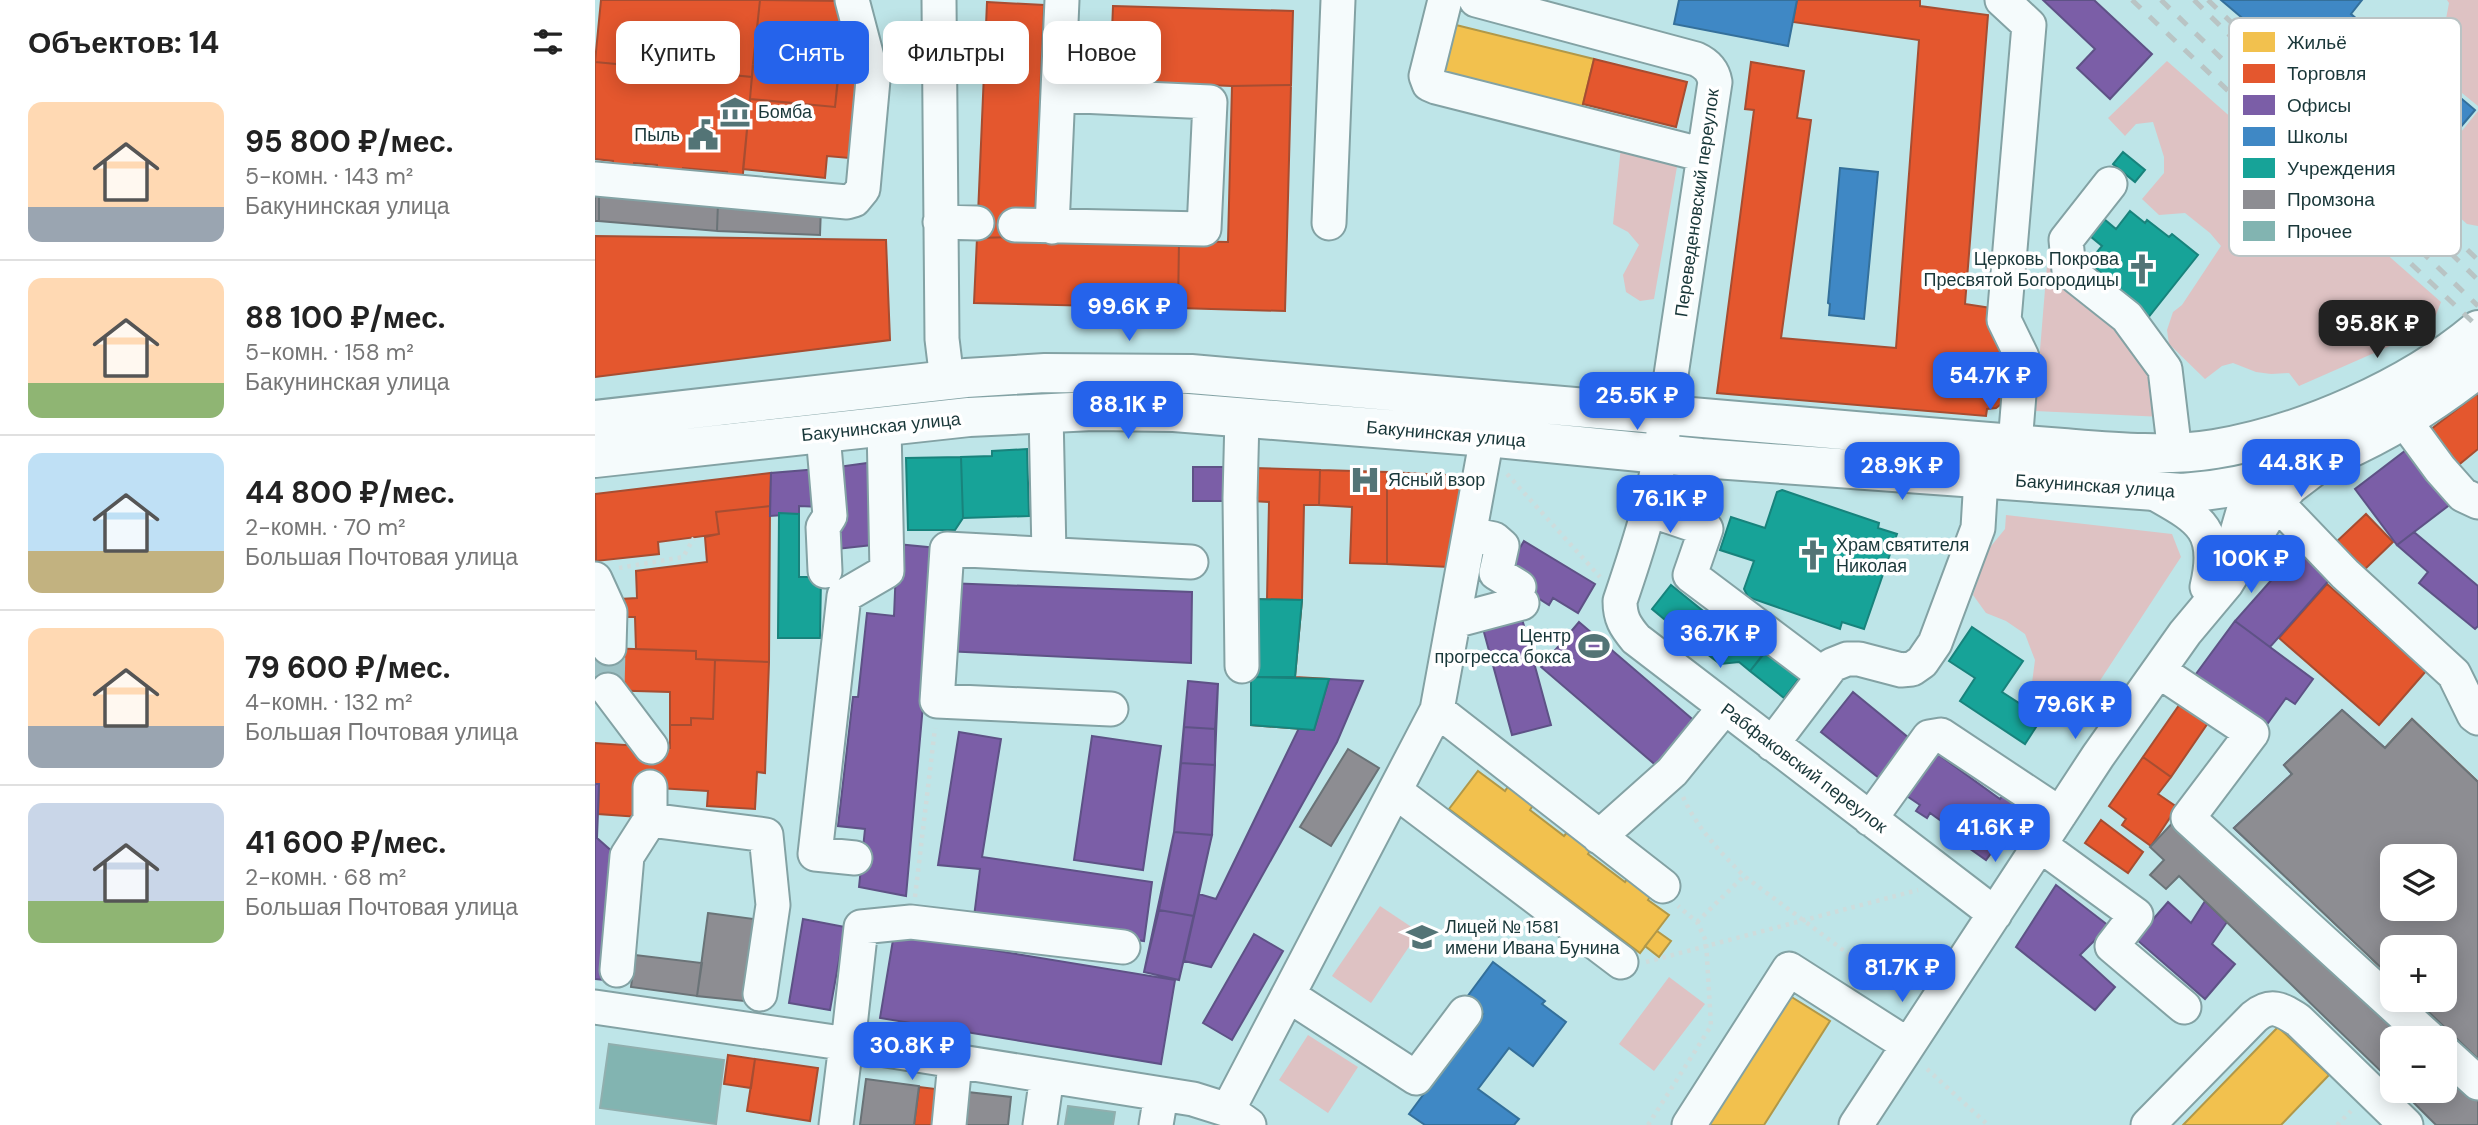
<!DOCTYPE html>
<html lang="ru">
<head>
<meta charset="utf-8">
<style>
  :root { --surface:#fff; --page:#f6f6f6; --text:#222; --muted:#767676; --line:#e0e0e0; --accent:#2563eb }
  body { margin:0; font-family:"DM Sans",sans-serif; background:var(--page); color:var(--text); height:100vh; display:flex; flex-direction:column; font-size:26px; white-space:nowrap }
  * { box-sizing:border-box; margin:0 }
  p { font-size:23px; color:var(--muted) }
  .icon { flex:none; width:38px; height:38px; fill:none; stroke:currentColor; stroke-width:2; stroke-linecap:round; stroke-linejoin:round }
  .map { position:relative; flex:1; overflow:hidden }
  .panel { display:flex; flex-direction:column; background:var(--surface); width:595px }
  .panel>* { flex:none }
  .hud { position:absolute; left:21px; top:21px; width:665px; height:63px; display:flex; gap:14px }
  .tools { position:absolute; left:1785px; top:844px; display:grid; gap:14px }
  .tools a { display:grid; place-items:center; width:77px; height:77px; border-radius:14px; background:var(--surface); box-shadow:0 4px 18px #0003; font-size:35px }
  .price { position:absolute; translate:-50% -60px; padding:0 16px; border-radius:14px; background:var(--accent); color:#fff; font-size:23px; line-height:46px; filter:drop-shadow(0 2px 4px #0008) }
  .price::after { content:''; position:absolute; left:50%; top:42px; width:21px; height:16px; margin-left:-10px; background:inherit; clip-path:polygon(0 0,100% 0,50% 100%) }
  .price.on { background:#222; color:#fff }
  ul { padding:0; list-style:none }
  li { display:flex; align-items:center; gap:21px; height:175px; padding:0 28px }
  li+li { border-top:2px solid var(--line) }
  li span { display:grid; place-items:center; flex:none; width:196px; height:140px; border-radius:14px; color:#555 }
  li>.icon { margin-inline-start:auto }
  span .icon { width:84px; height:84px; fill:#fffc; stroke-width:1 }
  li b { font-size:30px }
  h2 { display:flex; justify-content:space-between; align-items:center; height:84px; padding:0 28px; font-size:30px }
  .pill { padding:0 24px; border-radius:14px; background:var(--surface); box-shadow:0 4px 18px #0003; font-size:24px; line-height:63px }
  .pill.on { background:var(--accent); color:#fff }
  main { display:flex; flex:1; min-height:0 }
  .map>svg:first-child { display:block }
  .green { fill:#dec2c3 }
  .homes { fill:#f2c14e; stroke:#b19848; stroke-width:2 }
  .shops { fill:#e4572e; stroke:#a74d31; stroke-width:2; fill-rule:evenodd }
  .offices { fill:#7b5ea7; stroke:#5e5286; stroke-width:2 }
  .schools { fill:#3f88c5; stroke:#34709b; stroke-width:2 }
  .public { fill:#17a398; stroke:#18837c; stroke-width:2 }
  .industry { fill:#8d8d92; stroke:#6a7377; stroke-width:2; fill-rule:evenodd }
  .building { fill:#82b4b1; stroke:#90afae; stroke-width:2 }
  .lines { fill:none; stroke-linecap:round; stroke-linejoin:round }
  .minor-tunnel { stroke:#9dc2c5; stroke-width:33; stroke-dasharray:33 17; stroke-linecap:butt }
  .minor-casing { stroke:#83a2a4; stroke-width:37 }
  .major-casing { stroke:#83a2a4; stroke-width:42 }
  .path { stroke:#cedcdc; stroke-width:4.5; stroke-dasharray:3.5 5; stroke-linecap:butt }
  .minor { stroke:#f5fbfc; stroke-width:33 }
  .major { stroke:#f5fbfc; stroke-width:38 }
  .rail { stroke:#b9c4c4; stroke-width:5; stroke-dasharray:12 12; stroke-linecap:butt }
  .labels { text-anchor:middle; stroke-width:7; stroke-linejoin:round; paint-order:stroke }
  .poi-label { font-size:18px; fill:#193739; stroke:#fff; text-anchor:start }
  .street-label { font-size:18px; fill:#193739; stroke:#fff }
  .key { fill:#fff; stroke:#bac3c4; stroke-width:2 }
  .key-label { font-size:19px; fill:#193739 }
</style>
</head>
<body>
<main>
<section class="panel">
<h2>Объектов: 14<svg class="icon" aria-label="filters" viewBox="0 0 24 24"><path d="M4 7h16M4 17h16"/><circle cx="9" cy="7" r="2"/><circle cx="15" cy="17" r="2"/></svg></h2>
<ul>
<li><span style="background:linear-gradient(#ffd9b3 75%,#9aa5b1 0)"><svg class="icon" aria-label="home" viewBox="0 0 24 24"><path d="M3 11l9-7 9 7M6 9v11h12V9"/></svg></span><div><b>95 800 ₽/мес.</b><p>5-комн. · 143 m²</p><p>Бакунинская улица</p></div></li>
<li><span style="background:linear-gradient(#ffd9b3 75%,#8fb573 0)"><svg class="icon" aria-label="home" viewBox="0 0 24 24"><path d="M3 11l9-7 9 7M6 9v11h12V9"/></svg></span><div><b>88 100 ₽/мес.</b><p>5-комн. · 158 m²</p><p>Бакунинская улица</p></div></li>
<li><span style="background:linear-gradient(#bfe0f5 70%,#c2b280 0)"><svg class="icon" aria-label="home" viewBox="0 0 24 24"><path d="M3 11l9-7 9 7M6 9v11h12V9"/></svg></span><div><b>44 800 ₽/мес.</b><p>2-комн. · 70 m²</p><p>Большая Почтовая улица</p></div></li>
<li><span style="background:linear-gradient(#ffd9b3 70%,#9aa5b1 0)"><svg class="icon" aria-label="home" viewBox="0 0 24 24"><path d="M3 11l9-7 9 7M6 9v11h12V9"/></svg></span><div><b>79 600 ₽/мес.</b><p>4-комн. · 132 m²</p><p>Большая Почтовая улица</p></div></li>
<li><span style="background:linear-gradient(#c9d6e8 70%,#8fb573 0)"><svg class="icon" aria-label="home" viewBox="0 0 24 24"><path d="M3 11l9-7 9 7M6 9v11h12V9"/></svg></span><div><b>41 600 ₽/мес.</b><p>2-комн. · 68 m²</p><p>Большая Почтовая улица</p></div></li>
</ul>
</section>
<div class="map">
<svg width="1883" height="1125" viewBox="0 0 1883 1125">
  <rect width="100%" height="100%" fill="#bee5e8"/>
  <path class="green" d="M1852,0H1883V106L1841,72L1854,3Z
    M1572,61L1846,302L1836,328L1704,386L1694,373L1676,374L1661,372L1638,363L1627,366L1610,379L1574,344L1572,330L1578,312L1587,305L1626,246L1615,233L1590,213L1564,215L1547,199L1569,173V157L1558,122L1541,124L1530,136L1513,118Z
    M1883,111V226L1872,224L1806,164L1804,151L1814,129L1842,140L1853,148Z
    M1026,146L1083,161L1059,299L1045,301L1031,292L1028,275L1044,245L1033,232L1018,224Z
    M1452,265L1514,321L1543,360L1562,385L1568,417L1440,411Z
    M1411,515L1577,534L1586,557L1487,708L1457,712L1443,698L1437,683L1440,660L1430,634L1411,621L1391,613L1378,595L1392,551L1410,529Z
    M785,906L824,932L776,1003L737,976Z
    M1074,977L1110,1004L1059,1071L1024,1044Z
    M713,1035L763,1067L733,1113L684,1080Z"/>
  <path class="homes" d="M861,25L999,59L987,108L849,73Z
    M883,771L910,791L914,785L939,804L935,810L969,836L974,830L997,848L993,854L1030,882L1034,876L1057,894L1053,900L1074,915L1045,953L854,809Z
    M1062,931L1076,941L1064,957L1050,946Z
    M1195,996L1235,1021L1169,1125H1112Z
    M1683,1027L1734,1075L1686,1125H1588Z"/>
  <path class="shops" d="M6,0H165L157,77L0,62Z
    M165,0L250,1L245,54L160,46Z
    M1202,0H1325V6L1393,15L1370,304L1402,309L1410,344V365L1401,372L1410,379V401L1401,408L1392,409L1391,416L1122,393L1159,110L1150,109L1156,62L1209,71L1202,118L1216,120L1186,338L1301,348L1324,40L1198,22Z
    M392,2L449,5L440,211L420,237L382,238Z
    M518,6L698,11L696,85L637,86L515,81Z
    M160,46L245,54L244,71L158,63Z
    M999,59L1092,82L1081,127L988,104Z
    M0,62L157,77L147,184L131,182L132,172L88,168L87,177L62,175V165L39,163L38,174L17,172L18,161L0,159Z
    M158,63L244,71L240,107L155,99Z
    M243,76L262,78L254,158L232,156L230,178L148,169L155,99L240,107Z
    M696,85L690,311L583,308L584,241L633,242L637,86Z
    M0,236L291,240L295,340L0,377Z
    M420,237L584,241L583,308L379,303L382,238Z
    M1883,393V449L1855,472L1826,437Z
    M658,468L725,470L724,505H709L707,600H672L674,502L657,501Z
    M725,470L792,472V564L755,563L757,507L724,505Z
    M792,472L870,476L854,567L792,564Z
    M176,473L175,506L121,512L124,534L63,542L64,554L1,561L0,494Z
    M175,506L174,662L101,659V651L41,649L40,617H26L25,599L42,598L41,571L112,562L110,537L124,534L121,512Z
    M1771,514L1798,542L1769,570L1756,555L1751,559L1738,545Z
    M1732,584L1831,671L1784,725L1684,638Z
    M656,599L707,600L700,677L734,679L719,730L656,725Z
    M8,648L7,690L0,693V649Z
    M8,648L101,651V659L120,660L118,719L96,718V725H75V692L7,690Z
    M120,660L174,662L170,773L162,772L160,809L112,806L113,791L46,787L44,817L3,814L4,784H0V743L75,748V725H96V718L118,719Z
    M1587,701L1615,720L1576,777L1548,757Z
    M1817,719L1883,782V827L1790,748Z
    M1790,748L1883,827V1059L1820,999H1850V947H1797V978L1686,872ZM1797,856H1850V908H1797Z
    M1548,757L1576,777L1563,794L1582,807L1556,846L1527,825L1531,819L1514,806Z
    M1506,820L1548,852L1533,873L1490,843Z
    M133,1055L160,1059L156,1088L129,1084Z
    M160,1059L223,1068L215,1121L152,1111Z
    M324,1087L349,1090L345,1125H319Z"/>
  <path class="offices" d="M1448,0H1499L1557,54L1515,99L1482,68L1500,49Z
    M1819,444L1861,500L1802,545L1760,489Z
    M280,462L286,544L242,549L235,468Z
    M598,467H636V501H598Z
    M223,469L226,507L204,506V514L175,516L176,473Z
    M1819,532L1883,586V626L1880,629L1824,583L1833,572L1802,545Z
    M929,541L1000,584L983,613L958,598L954,605L935,593L912,570Z
    M302,544L342,548L311,896L264,887L270,829L243,826L258,697H263L272,613L299,616Z
    M1704,549L1736,578L1675,647L1640,621Z
    M351,583L597,592L596,663L350,651Z
    M926,615L956,725L917,735L887,625Z
    M1640,621L1718,679L1700,704L1691,698L1668,730L1598,678Z
    M984,622L1102,723L1064,768L946,667Z
    M734,679L768,681L742,742L616,967L589,961L604,894L621,899L704,728L719,730Z
    M593,681L623,684L620,729L589,727Z
    M593,681L623,684L617,835L584,980L549,972L579,832Z
    M1258,692L1320,743L1289,782L1226,732Z
    M1747,710L1790,748L1686,872L1639,828L1697,774L1689,765Z
    M589,727L620,729V765L586,763Z
    M364,732L406,739L387,857L557,882L549,941L379,917L385,869L343,865Z
    M497,736L566,746L548,870L479,860Z
    M1337,750L1405,799L1411,791L1431,805L1391,860L1371,846L1374,841L1335,813L1332,818L1321,811L1325,805L1306,792Z
    M586,763L620,765L617,835L579,832Z
    M0,784H4L2,838L20,854L9,980L0,979Z
    M579,832L617,835L599,916L564,910Z
    M1461,885L1514,926L1485,955L1520,987L1500,1010L1421,947Z
    M1610,901L1632,922L1617,944L1640,964L1610,999L1541,939L1573,902L1596,923Z
    M564,910L599,916L584,980L549,972Z
    M208,919L250,927L235,1010L194,1003Z
    M299,934L580,980L566,1064L285,1018Z
    M659,934L688,951L637,1040L608,1023Z"/>
  <path class="schools" d="M1084,0H1202L1193,46L1079,24Z
    M1626,0H1767L1756,14L1788,41L1804,21L1825,40L1803,67L1832,92L1843,79L1880,110L1853,142L1818,112L1810,121L1781,97L1764,117Z
    M1245,168L1283,172L1269,319L1234,315L1235,304L1233,303Z
    M898,962L950,1001L947,1004L971,1022L938,1066L914,1048L883,1089L924,1119L919,1125H830L814,1114L888,1014L869,1001Z"/>
  <path class="public" d="M1528,152L1550,170L1540,182L1518,164Z
    M1535,211L1550,223L1552,220L1574,237L1577,234L1603,255L1552,319L1506,278L1509,275L1493,263L1507,246L1495,236L1509,219L1521,229Z
    M432,449L434,516L368,518L366,457L397,456V451Z
    M366,457L368,518L360,530H313L311,458Z
    M1108,487L1114,493L1112,502L1104,504L1097,498L1100,490Z
    M1187,490L1284,523L1283,528L1302,534L1269,629L1247,622L1245,629L1153,597L1149,589L1159,561L1125,550L1136,517L1170,528L1182,492Z
    M184,513L204,514V577H226L225,638H183Z
    M1076,585L1118,619L1098,643L1057,609Z
    M656,599L707,600L700,677H656Z
    M1121,615L1169,653L1155,671L1144,662L1125,664L1098,643Z
    M1377,627L1428,661L1407,692L1447,718L1430,744L1365,701L1380,678L1354,661Z
    M1172,650L1205,677L1189,698L1155,671Z
    M656,677L734,679L719,730L656,725Z"/>
  <path class="industry" d="M0,187H4V221H0Z
    M4,187L123,202L122,231L4,221Z
    M123,202L226,207L225,235L122,231Z
    M1747,710L1790,748L1817,719L1883,782V1059L1820,999H1850V947H1797V978L1639,828L1697,774L1689,765ZM1797,856H1850V908H1797Z
    M753,749L784,768L736,846L705,827Z
    M1583,817L1817,1038H1797V1082L1584,876L1571,889L1555,875L1569,860L1555,847Z
    M113,913L159,919L149,1001L102,996Z
    M40,955L107,963L102,996L36,987Z
    M1850,1068L1883,1085V1125H1841L1806,1090H1850Z
    M271,1079L324,1086L319,1125H265Z
    M364,1091L416,1097L413,1125H370Z"/>
  <path class="building" d="M14,1044L129,1060L121,1124L5,1108Z
    M473,1106L520,1112L518,1125H470Z"/>
  <g class="lines">
    <path class="minor-tunnel" d="M13,690L14,648"/>
    <g class="minor-casing">
      <path id="minor" d="M344,0L347,339L352,380
        M850,0L831,76L834,84L841,87L1109,155
        M881,0L1101,59C1112,64 1118,70 1120,82L1070,415C1064,484 1047,536 1025,601C1025,618 1030,626 1041,639L1400,914
        M1407,0L1434,25L1409,320L1427,357L1420,444
        M0,179L252,202L259,200L268,189L278,80L257,0
        M1515,184L1471,240L1474,271L1532,317L1570,369L1580,453
        M345,222L382,223
        M734,223L743,0
        M420,225L609,229L615,102L463,95
        M457,227L467,0
        M451,413L454,554
        M1809,420L1845,469L1868,495L1883,502
        M228,434L235,516L228,527L230,571
        M1552,489C1600,517 1627,525 1612,587
        M1682,503L1750,574L1859,674L1879,715L1883,718
        M1055,510L1111,529L1095,575L1228,675
        M875,534L899,539L907,546L901,573L924,587
        M1636,552C1646,523 1651,490 1669,465C1681,449 1698,438 1715,427
        M0,579L15,612L14,648
        M859,621L927,603
        M647,666L645,498L647,417
        M1564,671L1657,733L1593,818L1834,1038
        M13,690L56,747
        M516,709L342,701L352,549L596,562
        M842,710L1068,886
        M1177,744L1237,665L1252,659H1264L1306,670L1317,669L1327,662L1340,643L1383,528L1386,478
        M800,791L1026,962
        M1275,819L1334,737L1346,735L1465,814
        M55,820L171,835L178,905L165,994
        M1004,837L1077,772L1130,707
        M1445,845L1541,915L1517,946L1589,1007
        M260,858L220,854L249,596L292,571L289,426
        M22,970L32,856L55,820V787
        M693,995L821,1078L870,1013
        M0,1007L253,1044L598,1099L633,1110L654,1125
        M253,1044L266,927L316,922L528,947
        M1850,1053L1883,1083
        M633,1110L842,710L892,437
        M241,1125L251,1044
        M354,1125L360,1062
        M445,1125L452,1076
        M561,1125L566,1095
        M1094,1125L1194,969L1313,1045
        M1261,1125L1503,756L1590,633L1631,584L1676,511L1696,487L1725,465
        M1553,1125L1659,1017C1676,1003 1686,1009 1703,1020L1811,1125"/>
    </g>
    <g class="major-casing">
      <path id="major" d="M0,420L371,378L450,373L596,374C825,395 1054,414 1283,433C1345,438 1407,443 1468,448C1518,452 1571,457 1620,449C1709,434 1814,388 1883,330
        M0,458L374,417L498,411L579,412L892,437L1106,458L1587,493C1696,486 1798,435 1883,368"/>
    </g>
    <path class="path" d="M912,474L1005,577
      M24,568L88,557L99,538
      M1088,797C1102,828 1125,852 1149,876L1311,997
      M320,897L340,728
      M1102,922L1149,876
      M1051,962L1323,890
      M1332,1069L1393,1125
      M1053,1125L1116,1026L1111,941L1102,922L1083,906
      M1742,1125L1756,1111"/>
    <use href="#minor" class="minor"/>
    <use href="#major" class="major"/>
    <path class="rail" d="M1537,0L1883,327
      M1566,0L1883,306
      M1599,0L1883,280
      M1613,0L1883,260"/>
  </g>
  <defs>
    <g id="museum-bare" transform="scale(2.415)"><path d="M0-6L6-3V-2H-6V-3ZM-5-1h2V3h-2ZM-1-1h2V3h-2ZM3-1h2V3H3ZM-6 4H6V6H-6Z" fill="#537476" stroke="#fff" stroke-width="2.5" paint-order="stroke"/></g>
    <g id="civic-bare" transform="scale(2.415)"><path d="M-.6-6.5H3V-4.5H.6V-3L4-1V1h2V6H-6V1h2V-1L-.6-3ZM-1.2 2.5V6h2.4V2.5Z" fill="#537476" stroke="#fff" stroke-width="2.5" paint-order="stroke"/></g>
    <g id="church-bare" transform="scale(2.415)"><path d="M-1.2-6h2.4v3.5h3.3v2.4h-3.3V6h-2.4V-.1h-3.3v-2.4h3.3Z" fill="#537476" stroke="#fff" stroke-width="2.5" paint-order="stroke"/></g>
    <g id="hospital-bare" transform="scale(2.415)"><path d="M-5-5h3v3.5h4V-5h3V5h-3V1.5h-4V5h-3Z" fill="#537476" stroke="#fff" stroke-width="2.5" paint-order="stroke"/></g>
    <g id="stadium-bare" transform="scale(2.415)"><path d="M0-5a6.5 5 0 1 0 0 10a6.5 5 0 1 0 0-10ZM-3.5-1.8h7v3.6h-7Z" fill="#537476" stroke="#fff" stroke-width="2.5" paint-order="stroke"/></g>
    <g id="school-bare" transform="scale(2.415)"><path d="M0-5L7-2L0 1L-7-2ZM-4 1L0 2.5L4 1V4Q0 6-4 4Z" fill="#537476" stroke="#fff" stroke-width="2.5" paint-order="stroke"/></g>
  </defs>
  <g fill-rule="evenodd">
    <use href="#museum-bare" x="140" y="112"/>
    <use href="#civic-bare" x="108" y="135"/>
    <use href="#church-bare" x="1547" y="269"/>
    <use href="#hospital-bare" x="770" y="480"/>
    <use href="#church-bare" x="1218" y="555"/>
    <use href="#stadium-bare" x="999" y="646"/>
    <use href="#school-bare" x="827" y="937"/>
  </g>
  <g class="labels">
    <g class="poi-label">
      <text x="163" y="118">Бомба</text>
      <text x="85" y="141" text-anchor="end">Пыль</text>
      <text x="1524" y="265" text-anchor="end">Церковь Покрова<tspan x="1524" dy="21">Пресвятой Богородицы</tspan></text>
      <text x="793" y="486">Ясный взор</text>
      <text x="1241" y="551">Храм святителя<tspan x="1241" dy="21">Николая</tspan></text>
      <text x="976" y="642" text-anchor="end">Центр<tspan x="976" dy="21">прогресса бокса</tspan></text>
      <text x="850" y="933">Лицей № 1581<tspan x="850" dy="21">имени Ивана Бунина</tspan></text>
    </g>
    <g class="street-label">
      <text transform="translate(1102 203) rotate(-82)" y="6">Переведеновский переулок</text>
      <text transform="translate(286 427) rotate(-6)" y="6">Бакунинская улица</text>
      <text transform="translate(851 434) rotate(5)" y="6">Бакунинская улица</text>
      <text transform="translate(1500 486) rotate(4)" y="6">Бакунинская улица</text>
      <text transform="translate(1209 768) rotate(37)" y="6">Рабфаковский переулок</text>
    </g>
  </g>
  <rect x="1634" y="18" width="232" height="238" rx="10" class="key"/>
  <rect x="1648" y="32" width="32" height="20" fill="#f2c14e"/>
  <rect x="1648" y="64" width="32" height="19" fill="#e4572e"/>
  <rect x="1648" y="95" width="32" height="20" fill="#7b5ea7"/>
  <rect x="1648" y="127" width="32" height="19" fill="#3f88c5"/>
  <rect x="1648" y="158" width="32" height="20" fill="#17a398"/>
  <rect x="1648" y="190" width="32" height="19" fill="#8d8d92"/>
  <rect x="1648" y="221" width="32" height="20" fill="#82b4b1"/>
  <g class="key-label">
    <text x="1692" y="49">Жильё</text>
    <text x="1692" y="80">Торговля</text>
    <text x="1692" y="112">Офисы</text>
    <text x="1692" y="143">Школы</text>
    <text x="1692" y="175">Учреждения</text>
    <text x="1692" y="206">Промзона</text>
    <text x="1692" y="238">Прочее</text>
  </g>
</svg>
<div class="tools">
<a><svg class="icon" aria-label="layers" viewBox="0 0 24 24"><path d="M12 4l9 5-9 5-9-5zM3 14l9 5 9-5"/></svg></a>
<a>+</a>
<a>−</a>
</div>
<b class="price" style="left:534px;top:343px">99.6K ₽</b>
<b class="price on" style="left:1782px;top:360px">95.8K ₽</b>
<b class="price" style="left:1395px;top:412px">54.7K ₽</b>
<b class="price" style="left:1042px;top:432px">25.5K ₽</b>
<b class="price" style="left:533px;top:441px">88.1K ₽</b>
<b class="price" style="left:1706px;top:499px">44.8K ₽</b>
<b class="price" style="left:1307px;top:502px">28.9K ₽</b>
<b class="price" style="left:1075px;top:535px">76.1K ₽</b>
<b class="price" style="left:1656px;top:595px">100K ₽</b>
<b class="price" style="left:1125px;top:670px">36.7K ₽</b>
<b class="price" style="left:1480px;top:741px">79.6K ₽</b>
<b class="price" style="left:1400px;top:864px">41.6K ₽</b>
<b class="price" style="left:1307px;top:1004px">81.7K ₽</b>
<b class="price" style="left:317px;top:1082px">30.8K ₽</b>
<div class="hud">
<a class="pill">Купить</a>
<a class="pill on">Снять</a>
<a class="pill">Фильтры</a>
<a class="pill">Новое</a>
</div>
</div>
</main>
</body>
</html>
